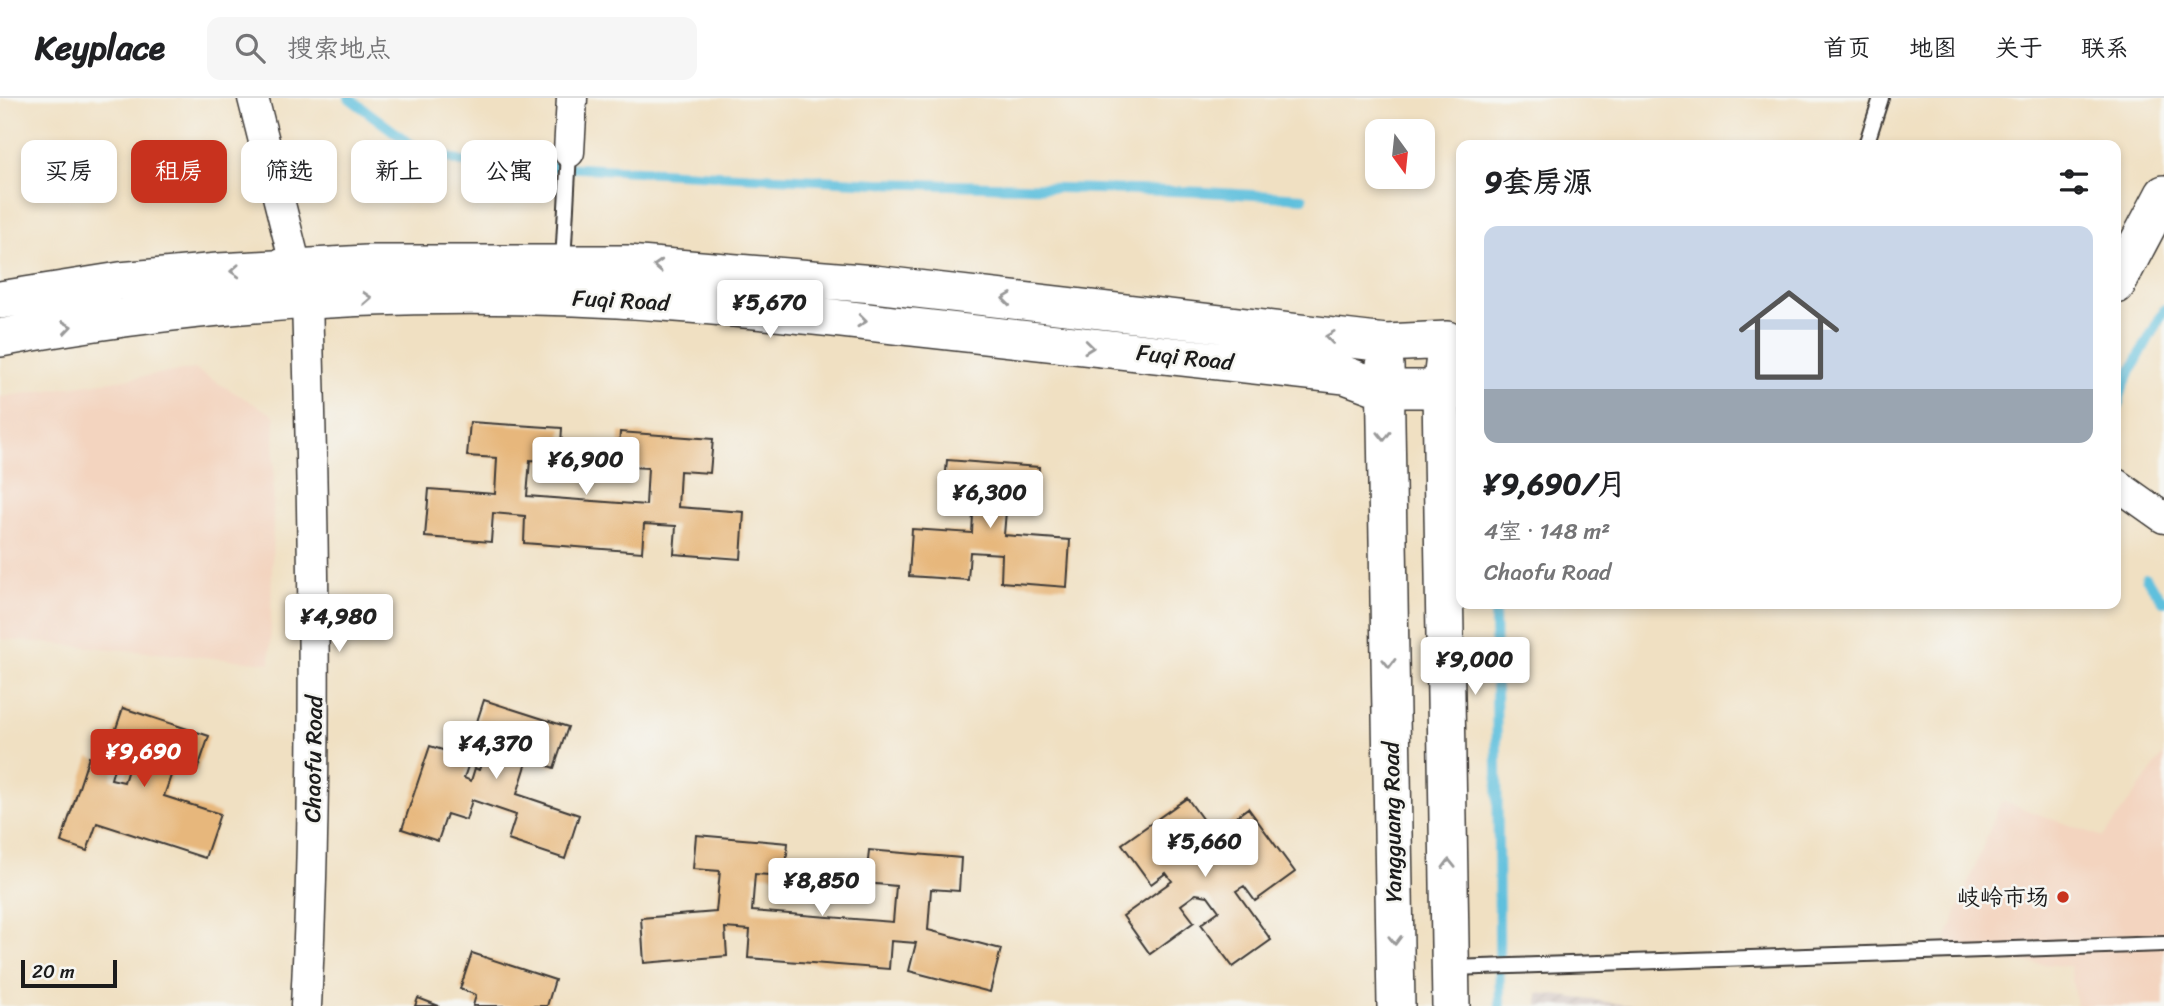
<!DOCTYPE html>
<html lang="zh">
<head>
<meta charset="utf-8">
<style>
  :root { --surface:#fff; --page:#f6f6f6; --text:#202124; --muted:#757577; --line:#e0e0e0; --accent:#c8321e }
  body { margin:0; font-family:Sriracha,"LXGW WenKai TC",sans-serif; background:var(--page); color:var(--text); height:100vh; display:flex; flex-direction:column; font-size:26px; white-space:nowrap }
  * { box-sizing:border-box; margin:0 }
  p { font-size:23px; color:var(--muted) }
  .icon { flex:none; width:38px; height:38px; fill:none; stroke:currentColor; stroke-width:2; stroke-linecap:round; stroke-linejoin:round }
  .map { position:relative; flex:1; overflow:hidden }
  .details { position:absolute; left:1456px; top:42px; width:665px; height:469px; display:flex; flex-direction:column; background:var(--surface); border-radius:14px; box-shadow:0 4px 10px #0003 }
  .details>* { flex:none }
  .hud { position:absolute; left:21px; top:42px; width:665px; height:63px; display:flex; gap:14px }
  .needle { width:46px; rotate:165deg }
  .buttons { position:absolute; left:1365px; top:21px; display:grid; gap:14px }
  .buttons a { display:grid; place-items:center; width:70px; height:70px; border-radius:14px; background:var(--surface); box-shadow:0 4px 10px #0003; font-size:35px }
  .scale { position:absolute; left:21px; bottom:18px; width:96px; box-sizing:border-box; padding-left:7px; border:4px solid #1c1c1c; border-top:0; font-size:19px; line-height:24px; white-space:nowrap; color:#1c1c1c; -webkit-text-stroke:5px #f6f6f2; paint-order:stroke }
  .price { position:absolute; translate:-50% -60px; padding:0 16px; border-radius:7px; background:#fff; color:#222; font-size:23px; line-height:46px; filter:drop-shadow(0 2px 4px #0008) }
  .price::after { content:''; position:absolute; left:50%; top:42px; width:21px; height:16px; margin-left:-10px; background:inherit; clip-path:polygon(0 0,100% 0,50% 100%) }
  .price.active { background:var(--accent); color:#fff }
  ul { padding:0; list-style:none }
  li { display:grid; align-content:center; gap:14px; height:371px; padding:0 28px }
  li+li { border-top:2px solid var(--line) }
  li span { display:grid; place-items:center; height:217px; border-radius:14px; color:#555 }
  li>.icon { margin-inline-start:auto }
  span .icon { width:126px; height:126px; fill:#fffc; stroke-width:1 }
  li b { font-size:30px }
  h2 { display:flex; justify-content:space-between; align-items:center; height:84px; padding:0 28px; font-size:30px }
  .tag { padding:0 24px; border-radius:14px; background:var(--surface); box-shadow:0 4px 10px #0003; font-size:24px; line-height:63px }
  .tag.active { background:var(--accent); color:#fff }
  header { display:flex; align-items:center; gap:42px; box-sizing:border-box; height:98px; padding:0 35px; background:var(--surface); border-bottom:2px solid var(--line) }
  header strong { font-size:33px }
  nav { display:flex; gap:38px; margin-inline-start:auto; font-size:24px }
  .search { width:490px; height:63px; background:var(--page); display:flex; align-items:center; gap:18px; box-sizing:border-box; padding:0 24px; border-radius:14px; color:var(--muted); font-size:26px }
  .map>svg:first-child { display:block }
  .built { fill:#f3d4bf }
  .industrial { fill:url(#industrial-furrows) }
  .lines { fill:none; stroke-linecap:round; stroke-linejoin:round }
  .stream { stroke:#5fc0dd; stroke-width:10 }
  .building { fill:#e7b77c }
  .service-casing { stroke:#3c3935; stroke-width:18 }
  .minor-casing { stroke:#3c3935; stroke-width:33 }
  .tertiary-casing { stroke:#3c3935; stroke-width:40 }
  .service { stroke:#fff; stroke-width:14 }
  .minor { stroke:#fff; stroke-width:30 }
  .tertiary { stroke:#fff; stroke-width:37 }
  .oneway { stroke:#999 }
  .poi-dot { fill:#c8321e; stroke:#f6f6f2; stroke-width:2.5 }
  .labels { text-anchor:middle; stroke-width:5; stroke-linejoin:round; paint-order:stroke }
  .street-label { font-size:23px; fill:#1c1c1c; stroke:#f6f6f2 }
  .poi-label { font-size:23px; fill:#1c1c1c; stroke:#f6f6f2; text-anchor:end }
</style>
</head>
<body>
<header>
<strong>Keyplace</strong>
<div class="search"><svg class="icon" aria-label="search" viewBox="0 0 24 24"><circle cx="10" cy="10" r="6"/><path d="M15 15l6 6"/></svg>搜索地点</div>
<nav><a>首页</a><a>地图</a><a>关于</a><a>联系</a></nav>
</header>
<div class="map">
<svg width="2164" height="908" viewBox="0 0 2164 908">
  <defs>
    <pattern id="industrial-furrows" width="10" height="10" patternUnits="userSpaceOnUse" patternTransform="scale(1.75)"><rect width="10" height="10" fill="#cfc0bb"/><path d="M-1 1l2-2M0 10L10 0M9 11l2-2" fill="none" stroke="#b1a4a0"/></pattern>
  </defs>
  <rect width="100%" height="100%" fill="#f6f6f2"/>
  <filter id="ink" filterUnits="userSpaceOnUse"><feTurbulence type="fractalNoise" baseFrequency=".0143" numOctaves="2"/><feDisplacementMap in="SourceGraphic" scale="14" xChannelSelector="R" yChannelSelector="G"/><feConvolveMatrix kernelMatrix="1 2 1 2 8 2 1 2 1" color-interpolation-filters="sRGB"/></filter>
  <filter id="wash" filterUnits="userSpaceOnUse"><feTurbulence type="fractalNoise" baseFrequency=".00686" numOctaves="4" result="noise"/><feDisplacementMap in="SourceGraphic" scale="28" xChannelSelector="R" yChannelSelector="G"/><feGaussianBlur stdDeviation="1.57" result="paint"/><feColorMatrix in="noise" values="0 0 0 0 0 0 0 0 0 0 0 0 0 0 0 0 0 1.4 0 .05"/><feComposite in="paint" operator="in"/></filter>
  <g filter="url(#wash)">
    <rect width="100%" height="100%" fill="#f0e0c2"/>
    <path class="built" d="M194,271L275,318L270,565L0,541V299Z
      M2164,656V908H2076L2070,868L1939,859L2001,703L2103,739Z"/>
    <path class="industrial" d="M1538,895L1637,908H1538Z"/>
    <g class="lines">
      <path class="stream" d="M349,0L412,47L461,64L878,85L1205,94L1303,100
        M2116,315L2123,288L2164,212
        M2146,480L2164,504
        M1495,506L1500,908"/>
    </g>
    <g id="blocks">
      <path class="building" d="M470,324L562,330L560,364L530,362L527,398L646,407L648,370L618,368L620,334L713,341L710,375L680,373L678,409L744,414L741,461L674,456L676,428L644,426L642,454L524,445L525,418L493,415L491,444L425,439L429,391L495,396L497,360L467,358Z
        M947,362L1039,369L1037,402L1007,401L1004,437L1070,442L1067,489L1001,484L1002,456L970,454L968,482L909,478L912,431L972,435L974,398L944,397Z
        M484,602L568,629L554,670L528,661L517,696L579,717L565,761L508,742L516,717L472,702L466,722L447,716L438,743L402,731L430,648L465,659L463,667L468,668L464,680L471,683L475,670L479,672L489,644L472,639Z
        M123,610L209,638L197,673L175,666L164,698L220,716L205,760L97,725L87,753L61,744L89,659L115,667L111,681L124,684L134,653L111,645Z
        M1187,700L1208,729L1202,734L1205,737L1196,744L1206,759L1211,760L1226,749L1219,740L1223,737L1219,731L1248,710L1295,774L1255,803L1244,788L1236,793L1271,842L1233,869L1201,826L1219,813L1208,798L1196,796L1181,807L1194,824L1150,856L1123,818L1172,783L1166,775L1151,786L1122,746Z
        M696,737L788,745L785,778L755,776L752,813L893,824L896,788L866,785L869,752L961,760L959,793L931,791L928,832L1001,851L990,894L909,873L916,845L891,843L889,871L748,860L750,832L725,830L727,858L644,865L641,820L716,814L720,773L693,771Z
        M472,855L555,882L547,908H473L476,897L460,891Z
        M418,900L439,908H415Z"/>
    </g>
  </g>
  <g filter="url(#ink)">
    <use href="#blocks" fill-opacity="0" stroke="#3c3935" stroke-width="2"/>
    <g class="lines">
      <g class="service-casing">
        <path id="service" d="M1866,47L1881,0
          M563,165L569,54
          M1452,870L2164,846"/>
      </g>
      <g class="minor-casing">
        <path id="minor" d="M253,0L296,169
          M569,54L572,0
          M2116,386L2164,420
          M306,908C318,673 314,438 307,203"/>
      </g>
      <g class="tertiary-casing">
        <path id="tertiary" d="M2116,187L2164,96
          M0,202L120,183L218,174L367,166H627L874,186L1386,245L1447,242L1441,291H1383L1345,277C1201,261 1057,245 913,229C787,215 661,200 534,198C356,194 175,207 0,240
          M1385,267L1396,908
          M1441,291L1451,908"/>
      </g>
      <use href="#service" class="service"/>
      <use href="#minor" class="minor"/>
      <use href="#tertiary" class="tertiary"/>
    </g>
    <defs><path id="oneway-chevron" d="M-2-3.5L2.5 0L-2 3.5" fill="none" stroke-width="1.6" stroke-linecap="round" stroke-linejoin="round" transform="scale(1.75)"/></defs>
    <g class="oneway">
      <use href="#oneway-chevron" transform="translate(658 168) rotate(-177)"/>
      <use href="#oneway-chevron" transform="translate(235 173) rotate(177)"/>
      <use href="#oneway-chevron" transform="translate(367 200) rotate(-3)"/>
      <use href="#oneway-chevron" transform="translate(1007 201) rotate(-173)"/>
      <use href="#oneway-chevron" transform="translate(862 223) rotate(6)"/>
      <use href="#oneway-chevron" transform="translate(67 229) rotate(-8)"/>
      <use href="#oneway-chevron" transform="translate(1330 239) rotate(-173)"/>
      <use href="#oneway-chevron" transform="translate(1089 249) rotate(6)"/>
      <use href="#oneway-chevron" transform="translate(1384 338) rotate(89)"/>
      <use href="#oneway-chevron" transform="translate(1389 565) rotate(89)"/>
      <use href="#oneway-chevron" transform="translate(1449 766) rotate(-91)"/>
      <use href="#oneway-chevron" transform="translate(1395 842) rotate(89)"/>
    </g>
  </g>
  <circle class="poi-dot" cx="2063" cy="799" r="7"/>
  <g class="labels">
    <g class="street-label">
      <text transform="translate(621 202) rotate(3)" y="8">Fuqi Road</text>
      <text transform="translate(1185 259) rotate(6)" y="8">Fuqi Road</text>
      <text transform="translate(313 661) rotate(-89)" y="8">Chaofu Road</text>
      <text transform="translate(1392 724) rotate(-91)" y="8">Yangguang Road</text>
    </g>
    <g class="poi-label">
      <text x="2049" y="807">岐岭市场</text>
    </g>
  </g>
</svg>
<div class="buttons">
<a><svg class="needle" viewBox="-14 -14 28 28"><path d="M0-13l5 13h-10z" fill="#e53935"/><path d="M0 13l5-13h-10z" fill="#757577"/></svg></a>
</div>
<div class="scale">20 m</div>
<b class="price" style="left:770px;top:242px">¥5,670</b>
<b class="price" style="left:586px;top:399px">¥6,900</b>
<b class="price" style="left:990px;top:432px">¥6,300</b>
<b class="price" style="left:339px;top:556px">¥4,980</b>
<b class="price" style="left:1475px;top:599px">¥9,000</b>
<b class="price" style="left:496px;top:683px">¥4,370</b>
<b class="price active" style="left:144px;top:691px">¥9,690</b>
<b class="price" style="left:1205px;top:781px">¥5,660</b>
<b class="price" style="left:822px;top:820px">¥8,850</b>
<div class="hud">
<a class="tag">买房</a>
<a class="tag active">租房</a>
<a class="tag">筛选</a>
<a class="tag">新上</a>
<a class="tag">公寓</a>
</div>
<section class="details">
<h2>9套房源<svg class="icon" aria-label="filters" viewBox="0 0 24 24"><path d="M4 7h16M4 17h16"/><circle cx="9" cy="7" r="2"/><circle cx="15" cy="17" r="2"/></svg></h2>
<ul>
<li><span style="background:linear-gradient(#c9d6e8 75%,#9aa5b1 0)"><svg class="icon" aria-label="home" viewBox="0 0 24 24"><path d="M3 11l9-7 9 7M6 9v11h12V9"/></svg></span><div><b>¥9,690/月</b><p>4室 · 148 m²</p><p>Chaofu Road</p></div></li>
</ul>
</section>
</div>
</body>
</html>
